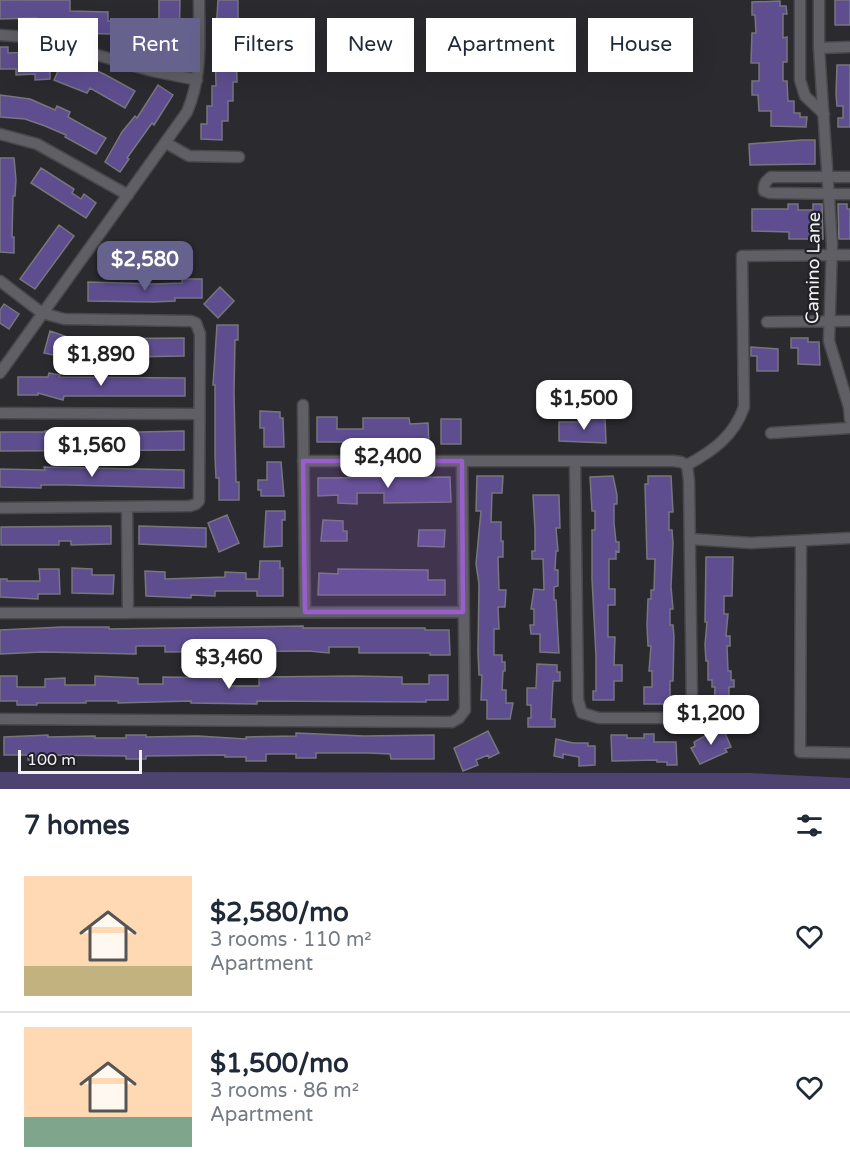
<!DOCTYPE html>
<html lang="en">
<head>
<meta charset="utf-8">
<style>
  :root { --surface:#fff; --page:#f6f6f7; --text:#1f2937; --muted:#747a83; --line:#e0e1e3; --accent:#65638d }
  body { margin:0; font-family:"Varela Round",sans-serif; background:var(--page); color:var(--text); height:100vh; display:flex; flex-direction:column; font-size:22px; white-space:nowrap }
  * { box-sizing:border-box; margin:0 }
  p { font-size:20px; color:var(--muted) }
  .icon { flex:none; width:33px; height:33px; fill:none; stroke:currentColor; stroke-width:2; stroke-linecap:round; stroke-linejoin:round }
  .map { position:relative; height:789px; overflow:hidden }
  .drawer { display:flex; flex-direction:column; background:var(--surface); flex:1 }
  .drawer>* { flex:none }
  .guide { position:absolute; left:18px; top:18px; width:814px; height:54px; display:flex; gap:12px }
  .scale { position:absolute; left:18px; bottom:15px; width:124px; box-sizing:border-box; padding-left:6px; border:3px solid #f2f1f5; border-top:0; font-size:16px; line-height:21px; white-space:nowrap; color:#f2f1f5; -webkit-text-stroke:4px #212025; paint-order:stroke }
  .price { position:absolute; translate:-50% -51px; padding:0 14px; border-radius:12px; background:#fff; color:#222; font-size:20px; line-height:39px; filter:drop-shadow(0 2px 3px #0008) }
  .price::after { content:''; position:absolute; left:50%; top:36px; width:18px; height:14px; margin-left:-9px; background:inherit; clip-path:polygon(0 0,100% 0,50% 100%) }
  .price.active { background:var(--accent); color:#fff }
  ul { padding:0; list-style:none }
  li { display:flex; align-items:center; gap:18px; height:150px; padding:0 24px }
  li+li { border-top:2px solid var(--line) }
  li span { display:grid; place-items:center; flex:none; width:168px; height:120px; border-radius:0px; color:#555 }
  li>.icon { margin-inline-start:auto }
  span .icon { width:72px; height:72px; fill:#fffc; stroke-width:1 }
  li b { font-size:26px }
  h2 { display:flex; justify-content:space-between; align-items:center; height:72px; padding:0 24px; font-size:26px }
  .chip { padding:0 21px; border-radius:0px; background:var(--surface); box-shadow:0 6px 24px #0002; font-size:21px; line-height:54px }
  .chip.active { background:var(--accent); color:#fff }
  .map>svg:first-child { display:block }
  .green { fill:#4d4371 }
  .building { fill:#5e4e90; stroke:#77767d; stroke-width:1.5 }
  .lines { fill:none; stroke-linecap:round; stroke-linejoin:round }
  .minor-casing { stroke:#49484c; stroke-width:13 }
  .minor { stroke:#605f66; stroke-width:10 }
  .marked { fill:#995dcc; fill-opacity:0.2; stroke:#995dcc; stroke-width:4.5; stroke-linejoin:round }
  .labels { text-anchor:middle; stroke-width:4.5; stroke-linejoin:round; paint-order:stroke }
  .street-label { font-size:18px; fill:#f2f1f5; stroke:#212025 }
</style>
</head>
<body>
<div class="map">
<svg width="850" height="789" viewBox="0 0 850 789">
  <rect width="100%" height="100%" fill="#2b2a2f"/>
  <path class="green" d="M0,772L748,773L850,778V789H0Z"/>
  <path class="building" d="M0,0H70V11L108,12V21H127V24H159V0H180L179,54H158V46H133V43H112V34L74,33L75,21H36V18L0,19Z
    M218,0H238V27L236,44L237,82H233V101H228V121H222V140L201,139V124H207V106H212V86H216L215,48Z
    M835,0H850V25H835Z
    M780,1V6H786L787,14H783V38L787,37V62H783V81H787L788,101H794V113H800V117H807L806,127L771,126V111H759L758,95H752V81H759V63H751L752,33H756L755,15H752V2Z
    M0,47H8V53L32,52V58L50,57V79L35,80V74L16,75V69H0Z
    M62,62L81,70L83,65L104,74L135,91L125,108L90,88L87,93L69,86L54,80Z
    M837,65H850V127H838V118H843V106H837L836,94Z
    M158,85L173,95L154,125L152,123L127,158L129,159L120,172L105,162L122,132L135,116L137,118Z
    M0,95L30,99L55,110L57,106L70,112L68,117L106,138L96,154L65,137L66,135L45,126L25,119L0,117Z
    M802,140H815V164L750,165L749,144Z
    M0,158H14L16,180L15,196H13L12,237H14V253L0,252Z
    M41,168L74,189L72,193L81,199L84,194L96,203L86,218L31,183Z
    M788,204H798V210H813V204H822L823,239H789V232L752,231V209H788Z
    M838,204H847V209H850V239H839Z
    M59,225L74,236L35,289L20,279Z
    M182,279H202V298H175V301L154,302L88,301V282L155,284L182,283Z
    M220,287L234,301L218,318L204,304Z
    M4,304L19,314L9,329L0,323V310Z
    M217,325H238V340H235L234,393L236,482H239V500H219V478H216L215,456V385H213Z
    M50,331L73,339L184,338V356L67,358L44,353Z
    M791,338H808V342H819L820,365L798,364V348H791Z
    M751,347L778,349V371H757V356H751Z
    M49,373L60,375L59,377L185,378V396H64L63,400L38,393V395H18V377H48Z
    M260,411L280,412V418H283L284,447H264V428H260Z
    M317,417H337V429H363V418H409L410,424L428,423L429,445L360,443V445L343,444V442H317Z
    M589,417H605L606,443L559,441V422H589Z
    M441,419H461V444H441Z
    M45,431L92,433L184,431V450L0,451V432H45Z
    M267,462H281L284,496H261V490H258V480H267Z
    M44,467L184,470V488L68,485H41V488L0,487V469L45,470Z
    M477,476H503L502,493H492L491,522H501V541H503V557H498L499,590H506L505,607H498L499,629H494V655H502V662H505V671H503L502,690H506V703H513L510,719H487V700H481L482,675H479L478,652L479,584L476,564L481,511H476Z
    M613,476L617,495V504H614V523L616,542H619V552L616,551V559H609V589H615V605H608V637H615L614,665H622V681H614V700H593V691H596V656L592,579V530H595V511H592L590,477Z
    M648,476H671L673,512H669V530H672L673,543L671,587L673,609H670V625H673L674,637L673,681H670V704H644V687H652V671H649L651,646H648L647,625L648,599H651V590H654L655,559H647L645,484H648Z
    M450,477L451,502L384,503V493H357V504L338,503V495L318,496V478Z
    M533,495H559L560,528H556L558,551H556L555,570H558V586L554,587V600H556L559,653L540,652V634H531L530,625H534V609H531L534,589L544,590L543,559H532V551H535V530Z
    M266,511H285V520H282V546L264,547Z
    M227,515L239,543L219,552L208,523Z
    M323,520L343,521V531H347V541H321Z
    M111,526V544L71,545V541H59V545H1V527Z
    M139,526L206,528V547L139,544Z
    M419,530H445L444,547L418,546Z
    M706,557H733L732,596H724V614H728L726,636H730V646H727L728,671H731V680H734V687H729V702H739V710H714L715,687H712V680H708V661H706L705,645L707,622H705Z
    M260,561H280V568H283V596H257V591H215V596L191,595V598L146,596L145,571L165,572V579L225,577V572L246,573V579H259Z
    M72,568L92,569V575H114L113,594L72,593Z
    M39,569H59L60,594H38V599L0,597V579H7V581H40Z
    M338,569L428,570V580H445V595H318L319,573L338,574Z
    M303,626V628H425V630H449L450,655H430V653H359V647H329V653L309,651L165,652V646H136V654L42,652L0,654V630L62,627H109V629Z
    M537,664L557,665V672H560V681H553L551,719H555V727H528V718H531V705H527V688H536Z
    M429,675H448V700H426V702L257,701V704L191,703V701L118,703V701H86V703H37V705H17V701H0V676H17V687H45V679L65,678V685H95V676L138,678V684H163V677L231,678V686H259V677L354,676L402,677V684H429Z
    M722,726L731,747L725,749L727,752L700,764L691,748L695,746L694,742Z
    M488,731L499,753L489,758L488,755L476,760L478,765L463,771L454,748Z
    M296,733L364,736L434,735V759H391L390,754L369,753H316V758H296V754H266V761H246V757H225V755L146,756V759H126V756L48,755V760H28V755H4V737L48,735V737L95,736V738H126V735H146V737L198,736L246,739V737L296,736Z
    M644,734H654V742H676L677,765H667V762H657V760L612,761L611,735H627V738H644Z
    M556,739L573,743H588V746H595V765L579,766V757L563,754V758L554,756Z"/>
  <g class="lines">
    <g class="minor-casing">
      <path id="minor" d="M800,0V80L805,96L824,114
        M819,0V48L832,244L829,341L849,407L850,419
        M0,35L39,38L152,71L197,80
        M819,48L850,47
        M0,134L37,144L128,195
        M166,143L189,156L239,157
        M850,177H771C766,181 763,184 764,191L770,193L850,194
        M0,281L42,313L64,319L191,321L196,323L200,334L199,501L196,504L190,506L0,508
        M767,322L850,321
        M0,373L187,112C203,74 199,40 199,0
        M303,405L305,612
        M0,413L199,414
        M771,433L850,428
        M303,461H673L681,462L687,465
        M575,461L578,700L582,713L599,718H675L683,716L692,707L689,481L687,465
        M687,465C713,451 734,436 744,407L742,256L850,255
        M127,507L128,613
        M690,539L751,543L850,538
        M801,541L800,752L850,753
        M0,613L463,612
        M0,719L452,722L459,718L465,710L462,461"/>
    </g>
    <use href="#minor" class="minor"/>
  </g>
  <path class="marked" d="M303,461H462L463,612H305Z"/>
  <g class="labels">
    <g class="street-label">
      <text transform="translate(813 268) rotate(-89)" y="6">Camino Lane</text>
    </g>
  </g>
</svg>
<div class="scale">100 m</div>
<b class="price active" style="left:145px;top:292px">$2,580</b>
<b class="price" style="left:101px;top:387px">$1,890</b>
<b class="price" style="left:584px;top:431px">$1,500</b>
<b class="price" style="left:92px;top:478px">$1,560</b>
<b class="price" style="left:388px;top:489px">$2,400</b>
<b class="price" style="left:229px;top:690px">$3,460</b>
<b class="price" style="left:711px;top:746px">$1,200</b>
<div class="guide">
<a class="chip">Buy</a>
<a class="chip active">Rent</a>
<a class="chip">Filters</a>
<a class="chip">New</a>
<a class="chip">Apartment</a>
<a class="chip">House</a>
</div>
</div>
<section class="drawer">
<h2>7 homes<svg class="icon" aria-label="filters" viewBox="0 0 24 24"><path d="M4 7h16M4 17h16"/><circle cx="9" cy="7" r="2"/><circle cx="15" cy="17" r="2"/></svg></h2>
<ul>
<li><span style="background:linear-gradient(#ffd9b3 75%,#c2b280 0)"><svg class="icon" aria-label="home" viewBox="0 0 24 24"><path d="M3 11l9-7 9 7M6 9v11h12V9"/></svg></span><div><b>$2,580/mo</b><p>3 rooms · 110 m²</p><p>Apartment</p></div><svg class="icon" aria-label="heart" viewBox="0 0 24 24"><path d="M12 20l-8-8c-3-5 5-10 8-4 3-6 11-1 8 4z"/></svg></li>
<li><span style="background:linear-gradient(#ffd9b3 75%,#7fa58c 0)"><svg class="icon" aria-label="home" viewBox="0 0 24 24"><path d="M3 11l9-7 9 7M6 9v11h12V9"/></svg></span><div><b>$1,500/mo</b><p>3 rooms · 86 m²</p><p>Apartment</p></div><svg class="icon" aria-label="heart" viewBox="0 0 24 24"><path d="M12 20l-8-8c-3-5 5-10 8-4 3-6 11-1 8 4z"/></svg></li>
</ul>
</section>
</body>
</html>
